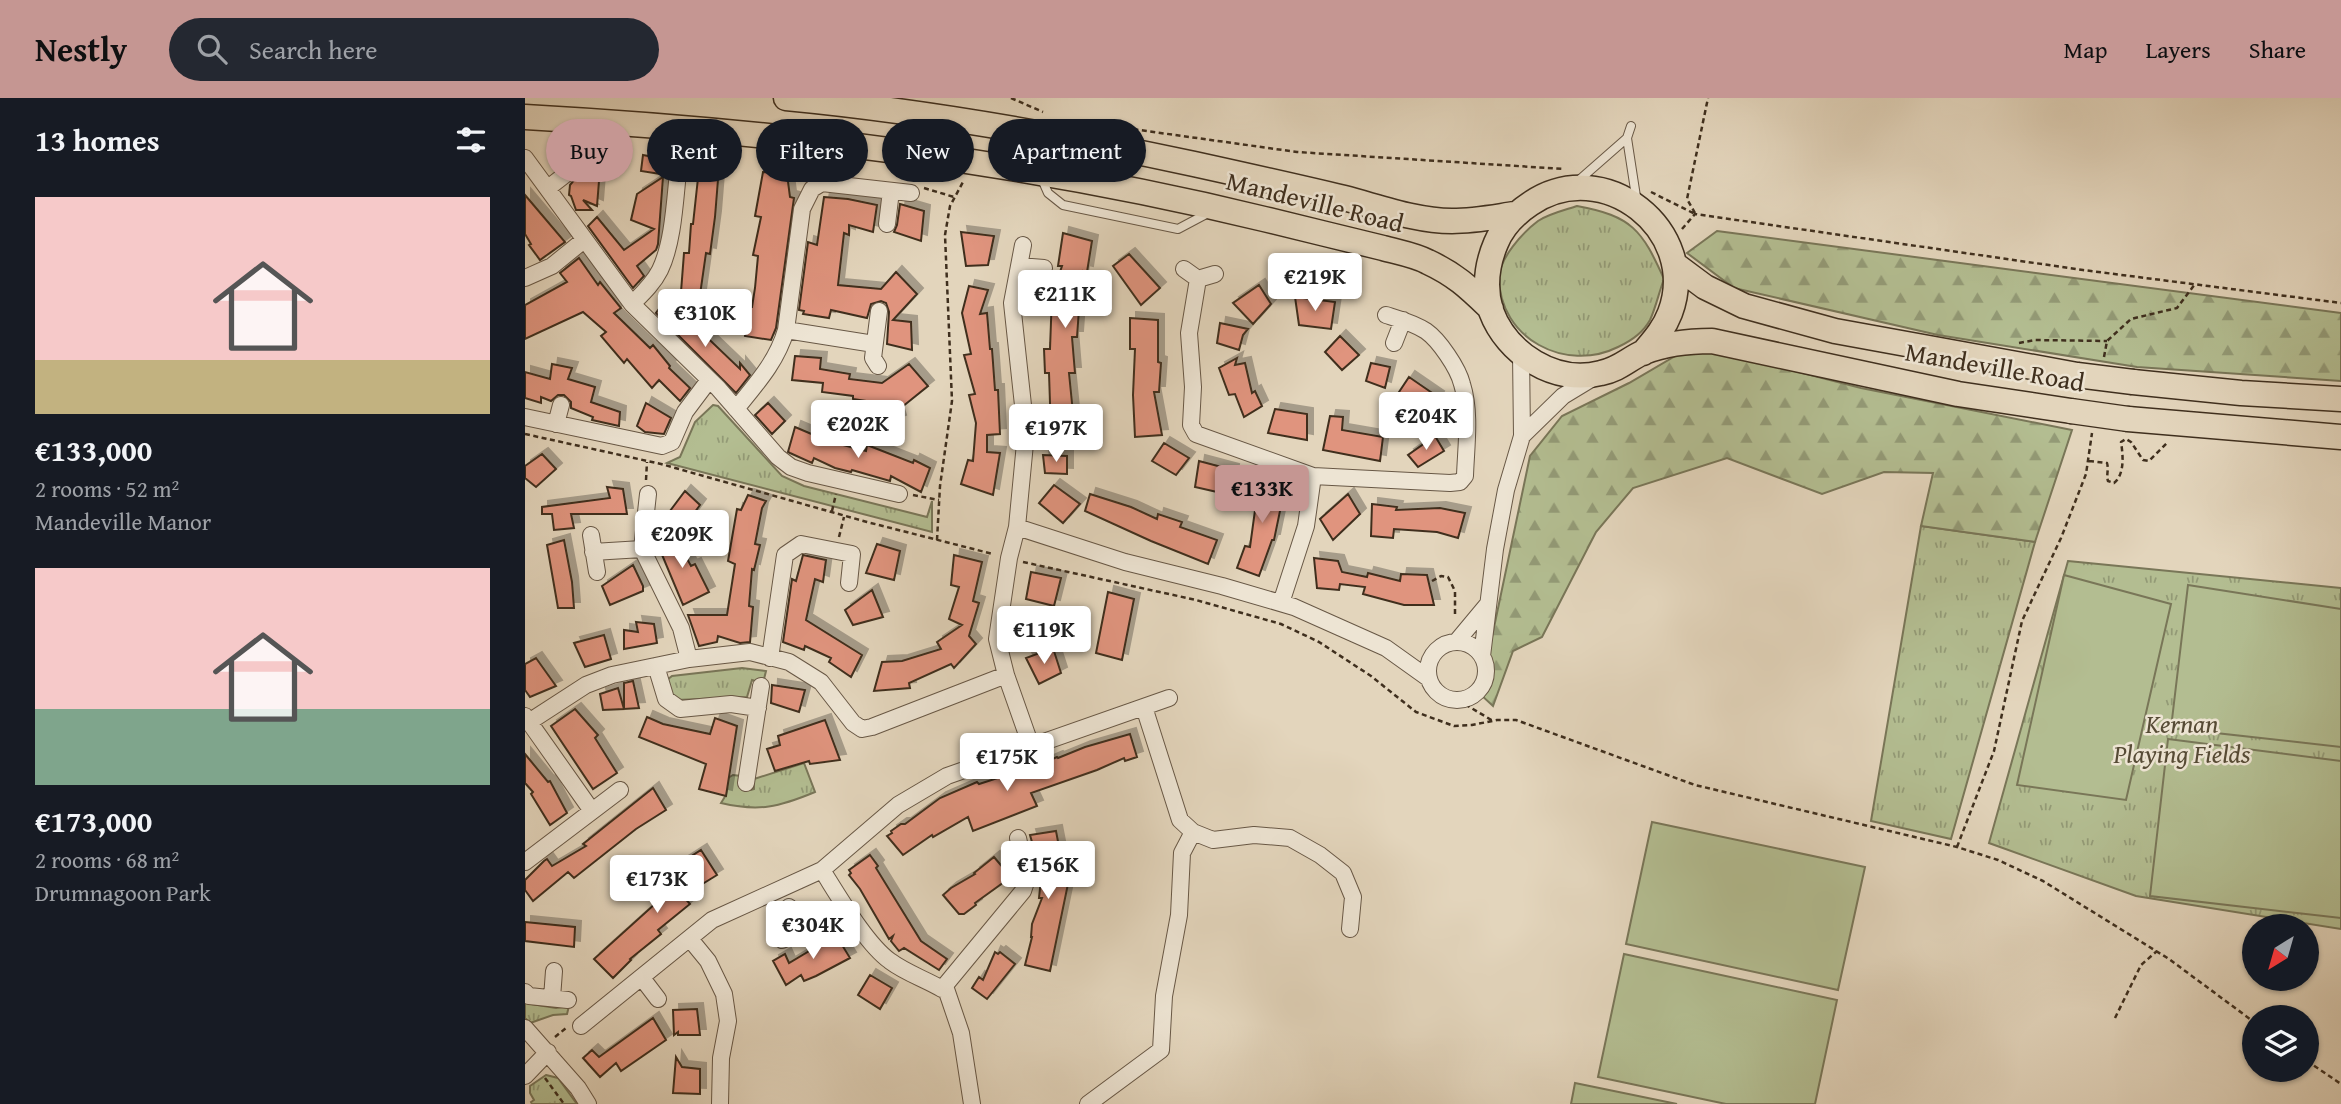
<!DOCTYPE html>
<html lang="en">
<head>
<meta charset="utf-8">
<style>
  :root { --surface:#171b24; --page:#242831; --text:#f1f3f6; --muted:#9ea1a6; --accent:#c59692 }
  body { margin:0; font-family:"Gentium Book Plus",serif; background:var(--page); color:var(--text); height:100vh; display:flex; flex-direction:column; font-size:26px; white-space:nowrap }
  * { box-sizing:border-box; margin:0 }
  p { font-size:23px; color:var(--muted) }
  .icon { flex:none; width:38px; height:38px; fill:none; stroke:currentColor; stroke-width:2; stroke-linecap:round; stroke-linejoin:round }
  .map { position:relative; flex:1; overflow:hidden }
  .sheet { display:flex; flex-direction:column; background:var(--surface); width:525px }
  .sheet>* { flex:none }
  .top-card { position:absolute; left:21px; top:21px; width:665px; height:63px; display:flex; gap:14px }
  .needle { width:46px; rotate:217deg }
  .tools { position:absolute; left:1717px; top:816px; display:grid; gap:14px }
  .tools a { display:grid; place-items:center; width:77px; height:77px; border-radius:50%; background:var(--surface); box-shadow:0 2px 5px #0004; font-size:35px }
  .price { position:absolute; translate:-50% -60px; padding:0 16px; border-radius:7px; background:#fff; color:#222; font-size:23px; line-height:46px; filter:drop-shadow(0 2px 4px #0008) }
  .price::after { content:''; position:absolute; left:50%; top:42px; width:21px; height:16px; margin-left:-10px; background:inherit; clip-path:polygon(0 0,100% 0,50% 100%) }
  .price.selected { background:var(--accent); color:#111 }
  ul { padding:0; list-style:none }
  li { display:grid; align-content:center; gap:14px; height:371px; padding:0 35px }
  li span { display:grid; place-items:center; height:217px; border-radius:0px; color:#555 }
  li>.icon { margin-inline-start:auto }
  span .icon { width:126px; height:126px; fill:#fffc; stroke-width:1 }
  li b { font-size:30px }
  h2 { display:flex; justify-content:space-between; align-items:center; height:84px; padding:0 35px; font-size:30px }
  .chip { padding:0 24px; border-radius:32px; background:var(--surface); box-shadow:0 2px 5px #0004; font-size:24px; line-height:63px }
  .chip.selected { background:var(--accent); color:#111 }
  header { display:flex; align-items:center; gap:42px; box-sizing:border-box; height:98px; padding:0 35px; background:var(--accent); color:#111 }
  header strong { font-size:33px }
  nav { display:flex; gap:38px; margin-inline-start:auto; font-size:24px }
  .search { width:490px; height:63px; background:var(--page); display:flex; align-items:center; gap:18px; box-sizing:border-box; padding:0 24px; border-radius:38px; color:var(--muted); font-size:26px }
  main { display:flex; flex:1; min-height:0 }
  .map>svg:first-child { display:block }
  .grass { fill:url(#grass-tufts); stroke:#797658; stroke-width:2 }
  .forest { fill:url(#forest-firs); stroke:#797658; stroke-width:2 }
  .garden { fill:#b3bd91; stroke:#797658; stroke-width:2 }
  .building { fill:#e0947e; stroke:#3f2f1e; stroke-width:2; filter:url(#shadow) }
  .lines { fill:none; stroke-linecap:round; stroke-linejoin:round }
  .service-casing { stroke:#685846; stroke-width:10 }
  .minor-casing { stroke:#685846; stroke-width:18 }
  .primary-casing { stroke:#3f2f1e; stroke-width:27 }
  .path { stroke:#3f2f1e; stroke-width:2.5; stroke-dasharray:5 3.5; stroke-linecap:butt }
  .service { stroke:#ede4d3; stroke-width:8 }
  .minor { stroke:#ede4d3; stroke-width:16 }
  .primary { stroke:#e3d5bc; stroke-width:24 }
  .primary-bridge-casing { stroke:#3f2f1e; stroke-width:27; stroke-linecap:butt }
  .primary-bridge { stroke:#e3d5bc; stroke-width:24 }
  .labels { text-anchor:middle; stroke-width:5; stroke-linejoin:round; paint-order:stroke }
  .street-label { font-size:26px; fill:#3f2f1e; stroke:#ede4d3 }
  .park-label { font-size:26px; font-style:italic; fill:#564b35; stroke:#ede4d3 }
</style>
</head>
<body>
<header>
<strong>Nestly</strong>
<div class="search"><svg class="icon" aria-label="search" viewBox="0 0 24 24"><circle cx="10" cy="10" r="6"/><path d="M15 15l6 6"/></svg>Search here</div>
<nav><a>Map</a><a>Layers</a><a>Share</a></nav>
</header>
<main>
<section class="sheet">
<h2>13 homes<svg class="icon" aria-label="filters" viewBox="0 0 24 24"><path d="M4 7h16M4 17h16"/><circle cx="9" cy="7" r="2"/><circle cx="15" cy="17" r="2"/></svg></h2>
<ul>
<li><span style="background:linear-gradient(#f6c9c9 75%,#c2b280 0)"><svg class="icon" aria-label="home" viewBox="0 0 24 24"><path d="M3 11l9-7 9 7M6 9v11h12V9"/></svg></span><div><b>€133,000</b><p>2 rooms · 52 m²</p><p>Mandeville Manor</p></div></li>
<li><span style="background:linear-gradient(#f6c9c9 65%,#7fa58c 0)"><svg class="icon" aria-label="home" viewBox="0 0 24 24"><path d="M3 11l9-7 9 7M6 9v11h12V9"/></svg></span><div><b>€173,000</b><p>2 rooms · 68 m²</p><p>Drumnagoon Park</p></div></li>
</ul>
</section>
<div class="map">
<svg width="1816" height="1006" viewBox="0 0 1816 1006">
  <defs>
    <pattern id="grass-tufts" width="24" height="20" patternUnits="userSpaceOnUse" patternTransform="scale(1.75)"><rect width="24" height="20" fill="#b3bd91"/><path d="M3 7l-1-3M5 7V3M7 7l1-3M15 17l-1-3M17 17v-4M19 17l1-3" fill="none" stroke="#939a76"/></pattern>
    <pattern id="forest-firs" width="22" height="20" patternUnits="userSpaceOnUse" patternTransform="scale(1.75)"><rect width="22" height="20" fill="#b3bd91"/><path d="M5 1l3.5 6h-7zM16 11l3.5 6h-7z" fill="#939a76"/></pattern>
    <filter id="shadow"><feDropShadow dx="6" dy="-6" stdDeviation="0" flood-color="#0004"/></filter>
  </defs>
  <rect width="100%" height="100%" fill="#e3d5bc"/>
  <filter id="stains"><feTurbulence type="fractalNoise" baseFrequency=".00286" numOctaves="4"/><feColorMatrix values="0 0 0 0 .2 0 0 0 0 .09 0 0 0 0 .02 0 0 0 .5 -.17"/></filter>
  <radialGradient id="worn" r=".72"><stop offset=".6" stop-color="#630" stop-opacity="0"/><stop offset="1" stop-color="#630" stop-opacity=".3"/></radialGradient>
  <path class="grass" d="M1052,108C1107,118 1117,132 1139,181C1134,194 1131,209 1125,222C1118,235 1106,243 1093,249C1041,275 974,241 974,179C975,160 997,135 1013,123C1023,116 1040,112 1052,108Z
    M188,307L193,308L257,378L279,388L402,419L407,403V434L142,365L155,359L170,324Z
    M1396,428L1510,444L1426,741L1346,723Z
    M1543,463L1816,490V831L1611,798L1464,745Z
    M217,570L241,573L238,585L227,582L222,599L152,602L144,597L142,582L147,578Z
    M279,665L290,694C254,709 234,714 196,705L201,697L203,680L208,677L216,678L222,690L226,692L229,691V681Z
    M0,905L31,910L44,908L42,916L28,917L5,925L0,920Z
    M21,977L33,980L52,1006H7L6,1004L9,1002L5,995V988Z"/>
  <path class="forest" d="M1192,133L1816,215V283L1612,269L1413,237L1209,190L1162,155Z
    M1169,247L1336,290L1547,332L1510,444L1396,428L1408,375L1359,374L1297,396L1202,360L1108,390L1071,434L1017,539L988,553L968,608L955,596L1005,358L1037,318L1104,285Z"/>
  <path class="garden" d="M1539,477L1646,506L1601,702L1492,687Z
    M1663,487L1816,511V649L1646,630Z
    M1643,641L1816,663V820L1625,798Z
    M1127,724L1340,769L1313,892L1101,846Z
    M1099,856L1312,902L1290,1006H1201L1073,979Z
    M1050,985L1152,1006H1046Z"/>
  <path class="building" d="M48,57L74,59L71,83H74L72,108L58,102L67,112H51L46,98L44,97L45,87L50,81L51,75Z
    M118,57L144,62L142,77L116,73Z
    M171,66L194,69L190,119L185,156L181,155L175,197L156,194L159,155H164L166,126H168L173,80L170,79Z
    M238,74L262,76L265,99L269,100L251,230L246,242L220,238L224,209H227L230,190L233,158L228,157L236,119L230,118Z
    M138,79L133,146L131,152L112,168L119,178L108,190L63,128L72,119L99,152L129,131L106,122L112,96Z
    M0,97L40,144L15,162L4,147L6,146L0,136Z
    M299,99L323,101L352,107L348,134L324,127V137L319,135L313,187L356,191L371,174L392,196L368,222L386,224L387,252L362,246L364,214L361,205L356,203L346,206L342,220L306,212L304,220L278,216L279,213L274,212L283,144L292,147Z
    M375,106L399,113L396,143L369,134L372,127Z
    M436,134L469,138L463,167L441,168Z
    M538,135L567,143L562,174L558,173L552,211H554L552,239H547L550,275H544L550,335H526L524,275H520L519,251H525L527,197L537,168H533Z
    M604,156L635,190L616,207L588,168Z
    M54,160L73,187L75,184L96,210L89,215L125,250L128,247L145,268L144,270L165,290L155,303L134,282L127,290L102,261L99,265L76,238L81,234L58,214L0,241V207L42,184L35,175Z
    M734,187L746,206L728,226L708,205Z
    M444,188L463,192L455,216L462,215L465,251H467L470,292H473L475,336L462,337V354L475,355L468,397L436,386L443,362L448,363L451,325L444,297L450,296L439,257L446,256L437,215Z
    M770,199L810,204L806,231L774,227Z
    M139,204L163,228L166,224L215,271V265L225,277L211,295L131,215Z
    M605,220L633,222V264L636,265L634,294H629L637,337L610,339L608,297L610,251H605Z
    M695,225L723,231L718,237L714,252L692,245Z
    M815,238L834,257L817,272L800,254Z
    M270,258L296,260L295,271L325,276L324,281L357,285L384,266L403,288L372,313L375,323L364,327L354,305L328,301V298L297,294L298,285L267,282Z
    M712,260L710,267L720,265L727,295L730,293L737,308L719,319L710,296L704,297L694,270Z
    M846,265L865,269L860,290L841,283Z
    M27,266L47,270L43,281L70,289L66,304L95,314L94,328L67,322L68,319L46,310V304L39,297H33L26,303L16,299V305L0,300V274L25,281Z
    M884,279L913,299L895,324L870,300Z
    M121,305L146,320L139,336L120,334L112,328Z
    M243,305L260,323L247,336L230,317Z
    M750,311L782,316V342L743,335Z
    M805,318L818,319L817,332L858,339L855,363L798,352Z
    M270,329L303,343L341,353L342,347L388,365L389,362L405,370L396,394L366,378L365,383L327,372L326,374L310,370L289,360L287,365L265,355L263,354Z
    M910,338L919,353L893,369L883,357Z
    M639,345L664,360L651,377L627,363Z
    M17,356L31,371L11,389L0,380V368Z
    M518,357L542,358V376L520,375Z
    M674,363L708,372L701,396L670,389Z
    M725,379L750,380L755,413L749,442H747L734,478L712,470L720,448L725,449L731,405Z
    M529,387L555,406L538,425L514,405Z
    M82,389L98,391L102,416H46L49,430L29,432L27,416H17V409L85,400Z
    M160,393L175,407L159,429L142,417Z
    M565,396L606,409L632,421L633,416L657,424L655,429L692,442L683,466L626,443L560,413Z
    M823,396L835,416L808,442L795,421Z
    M223,397L241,403L237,410L230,446L235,447L229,472L227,471L224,508L228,509L225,544L215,545L193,538L192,544L174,548L163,517H202L210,466L203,463L212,411L216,412Z
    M847,406L872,409L871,412L915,410L940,415L933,440L912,434L869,431L868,440L846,438Z
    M149,437L166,468L170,466L184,494L158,507L130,440Z
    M39,442L47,484L49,510H33L22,447Z
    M352,446L375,453L369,482L341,475Z
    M278,457L301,462L298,484L290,481L281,522L337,557L326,579L304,564L306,560L280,548L279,552L258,544L267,481L271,483Z
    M429,457L457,464L448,503L454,505L444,538L451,546L429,570L426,566L384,585L385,590L349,593L357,564L377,563L416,551L412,544L437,527L424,521L434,489L426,487Z
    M789,460L813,463L817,474L842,479L843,475L875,483L876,476L902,477L909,507H879L838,496L840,489L815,486L814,492L792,490Z
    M108,467L118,488V493L85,507L77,488Z
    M506,474L536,480L529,508L501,501Z
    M347,492L358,519L328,527L320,512Z
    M583,494L609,501L597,562L571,555Z
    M111,524L129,526L132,545L99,551V532L113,534Z
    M79,537L86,561L60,569L49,545Z
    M528,550L536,575L514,586L501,560Z
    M11,560L31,588L5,599L0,592V566Z
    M108,583L114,610L99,611V585Z
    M247,587L280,592L274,614L246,605Z
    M93,590L99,611L78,612L75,596Z
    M50,611L73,637L70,640L92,675L68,691L26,628Z
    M122,619L138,626L185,636L190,620L212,628L201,698L174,691L181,666L114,639Z
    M300,622L315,662L285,666L284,663L250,673L242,651L255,647L253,638Z
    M605,636L612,659L600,663L599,660L572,672L506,695L512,708L448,733L443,719L408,739L407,737L378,757L362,738L367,735L366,733L376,726H380L415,700L452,684L454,686L476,679L475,677L490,670L491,673L496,671L497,674L532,659L533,660L560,649Z
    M0,656L23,684L25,683L42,715L25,727L6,696L8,694L0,685Z
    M128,690L141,712L111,731L49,780L43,774L8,803L0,792V782L19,763L22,761L27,768L61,748L58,746Z
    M531,733L540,780L544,781L525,873L500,867L507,839H506L507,826L517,800H514L518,762H512L505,737Z
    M176,752L192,777L158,798L165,806L133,832L136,836L105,861L106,862L88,880L69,861L130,806L126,801L159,780L151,768Z
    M345,757L353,768L351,770L396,843L422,861L414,872L379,850L374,853L366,843L368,838L364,841L335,791L324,777L326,775L324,772Z
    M469,759L486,779L450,805L451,807L439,816H434L418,797L426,790L450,776L449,775Z
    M0,824L50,829L49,849L0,843Z
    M311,837L325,860L291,878L279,883L276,877L261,887L248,863L260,856L264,865Z
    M470,854L473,856L475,854L490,866L462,901L447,890L454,879L458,882Z
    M345,877L367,890L355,911L333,897Z
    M172,911L175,937H153V934L149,937L148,912Z
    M128,920L141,942L96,973L91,965L75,979L58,960L67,952L74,959Z
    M151,959L157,969L175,971V996L148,995Z"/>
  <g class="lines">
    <g class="service-casing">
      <path id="service" d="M1106,28L1102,40L1112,105
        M516,79L523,95L538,107L653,131L685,114
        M1053,83L1102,40"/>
    </g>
    <g class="minor-casing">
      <path id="minor" d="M0,60L107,206L193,290L253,359L266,369L283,375L374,396
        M23,90L41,76
        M362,126L366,93
        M498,147L487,205L501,335L492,429L484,460L472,541L481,577L506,648
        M494,168L519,170
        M659,171L673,181L690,176
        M0,180L27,168L59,142
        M673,181L664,235L668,289L666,327L671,336L788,378L925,385L935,384L940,378C941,348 946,315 937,286C933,270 914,242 901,233C889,225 874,221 861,217
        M107,206C117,196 128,186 135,172C149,143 150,98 154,65
        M261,232L349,246
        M869,245L878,222
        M353,268L348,260L354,213
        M211,311C232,285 252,263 261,232L277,111L287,91L297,85L386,95
        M0,319L137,348L147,344L160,314L184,282
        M31,326L36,307
        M997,338L1038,298L1071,278
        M123,396L117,451L156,530L164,561
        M492,429L600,464L697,488L769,509L861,550L903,580
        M66,437L72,474
        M68,454L117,451
        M756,505L781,428L788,378
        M932,543L962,507
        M903 573a29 29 0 1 1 58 0a29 29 0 1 1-58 0Z
        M957,558L970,451L981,392L997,338L996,256
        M245,560L260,457L276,446L327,456L324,485
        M131,568L141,601L155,611L206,606L233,610
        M619,609L655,722L668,734L688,742L729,737L765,740L795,757L818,775L828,799L825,831
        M0,618L67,713
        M4,624L61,587L87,577L164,561L225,554L264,564L296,584L328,625L337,631L347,629L481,577
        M221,685L236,588
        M0,764L95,692
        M297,772C313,797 341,846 365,863C381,875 400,881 417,891L498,793L502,781L493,740
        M264,809L276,833
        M165,841L183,863L199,896L203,923L196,960L195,1006
        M257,842L323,813
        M117,880L133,901
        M420,888L436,935L447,1006
        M0,894L4,898L43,902
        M27,900L29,873
        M56,928L187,822L297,772L373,707L422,678L644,600
        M0,930L53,990L63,1006
        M0,978L23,954
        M563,1006L636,952L639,898L654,817L657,755L668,734"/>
    </g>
    <g class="primary-casing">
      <path id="primary" d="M261,0C398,13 534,37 669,66C719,77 769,88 819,100C854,109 891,123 927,123C949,123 969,119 990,116
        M0,19C249,33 497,62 739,121C779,131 818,140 858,150C872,154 890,157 903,164C931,177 944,190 966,211
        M1149,166L1180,189L1219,208L1310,233L1552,277
        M1118,255C1129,242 1139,231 1145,215C1176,133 1078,55 1005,106C990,116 978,128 971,145C962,166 959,190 966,213C982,256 1030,287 1076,275C1095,271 1103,261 1119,254C1139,246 1165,243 1187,243L1433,296L1546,313
        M1608,284L1716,295L1816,301
        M1603,321L1816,339"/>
    </g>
    <path class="path" d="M486,0L518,14
      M600,30L772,54L1039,71
      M399,90L429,99
      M1126,94L1170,116
      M1170,115L1162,101L1183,0
      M1157,131L1170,116L1558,172L1816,205
      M1494,245L1510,242L1582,243
      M1579,259L1582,243L1606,221L1652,210L1670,186
      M0,336L136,366L342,424L468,456
      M1564,363L1582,365C1584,372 1581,377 1583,383L1589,385C1600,376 1598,357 1596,344L1601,341L1606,344L1618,362L1624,363L1643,344
      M121,382L122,364
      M388,397L414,402
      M307,413L311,396
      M314,439L319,419
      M412,442L415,388L427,303L420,137L425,108L438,84
      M498,464L671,502L756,526L794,544L846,578L891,614L929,628L947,627L972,622H991L1170,687L1432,749L1473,762L1518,783L1644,861L1729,924
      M907,483L916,478L923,479L930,493V519
      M933,602L968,623
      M1432,749L1469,653L1497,523L1536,440L1561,376L1567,335
      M1590,920L1616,867L1632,853
      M30,939L41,930
      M1782,963L1816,986
      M20,980L39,1006"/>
    <use href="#service" class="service"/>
    <use href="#minor" class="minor"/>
    <use href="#primary" class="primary"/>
    <g class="primary-bridge-casing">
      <path id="primary-bridge" d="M1552,277L1608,284
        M1546,313L1603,321"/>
    </g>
    <use href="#primary-bridge" class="primary-bridge"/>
  </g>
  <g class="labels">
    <g class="street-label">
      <text transform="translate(790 104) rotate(14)" y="9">Mandeville Road</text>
      <text transform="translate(1470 269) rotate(10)" y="9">Mandeville Road</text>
    </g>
    <g class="park-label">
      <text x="1657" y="635">Kernan<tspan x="1657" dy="30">Playing Fields</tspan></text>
    </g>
  </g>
  <rect width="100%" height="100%" filter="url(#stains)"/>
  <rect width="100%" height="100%" fill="url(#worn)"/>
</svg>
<div class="tools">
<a><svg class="needle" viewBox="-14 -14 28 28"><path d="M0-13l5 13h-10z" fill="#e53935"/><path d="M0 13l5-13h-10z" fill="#9ea1a6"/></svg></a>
<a><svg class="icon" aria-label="layers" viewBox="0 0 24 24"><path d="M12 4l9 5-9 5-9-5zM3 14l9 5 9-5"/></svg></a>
</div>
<b class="price" style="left:790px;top:215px">€219K</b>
<b class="price" style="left:540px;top:232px">€211K</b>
<b class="price" style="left:180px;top:251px">€310K</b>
<b class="price" style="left:901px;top:354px">€204K</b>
<b class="price" style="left:333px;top:362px">€202K</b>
<b class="price" style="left:531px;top:366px">€197K</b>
<b class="price selected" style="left:737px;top:427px">€133K</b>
<b class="price" style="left:157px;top:472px">€209K</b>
<b class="price" style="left:519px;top:568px">€119K</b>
<b class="price" style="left:482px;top:695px">€175K</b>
<b class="price" style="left:523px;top:803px">€156K</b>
<b class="price" style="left:132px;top:817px">€173K</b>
<b class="price" style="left:288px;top:863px">€304K</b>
<div class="top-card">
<a class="chip selected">Buy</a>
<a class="chip">Rent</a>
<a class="chip">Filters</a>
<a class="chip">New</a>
<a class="chip">Apartment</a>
</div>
</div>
</main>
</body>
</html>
